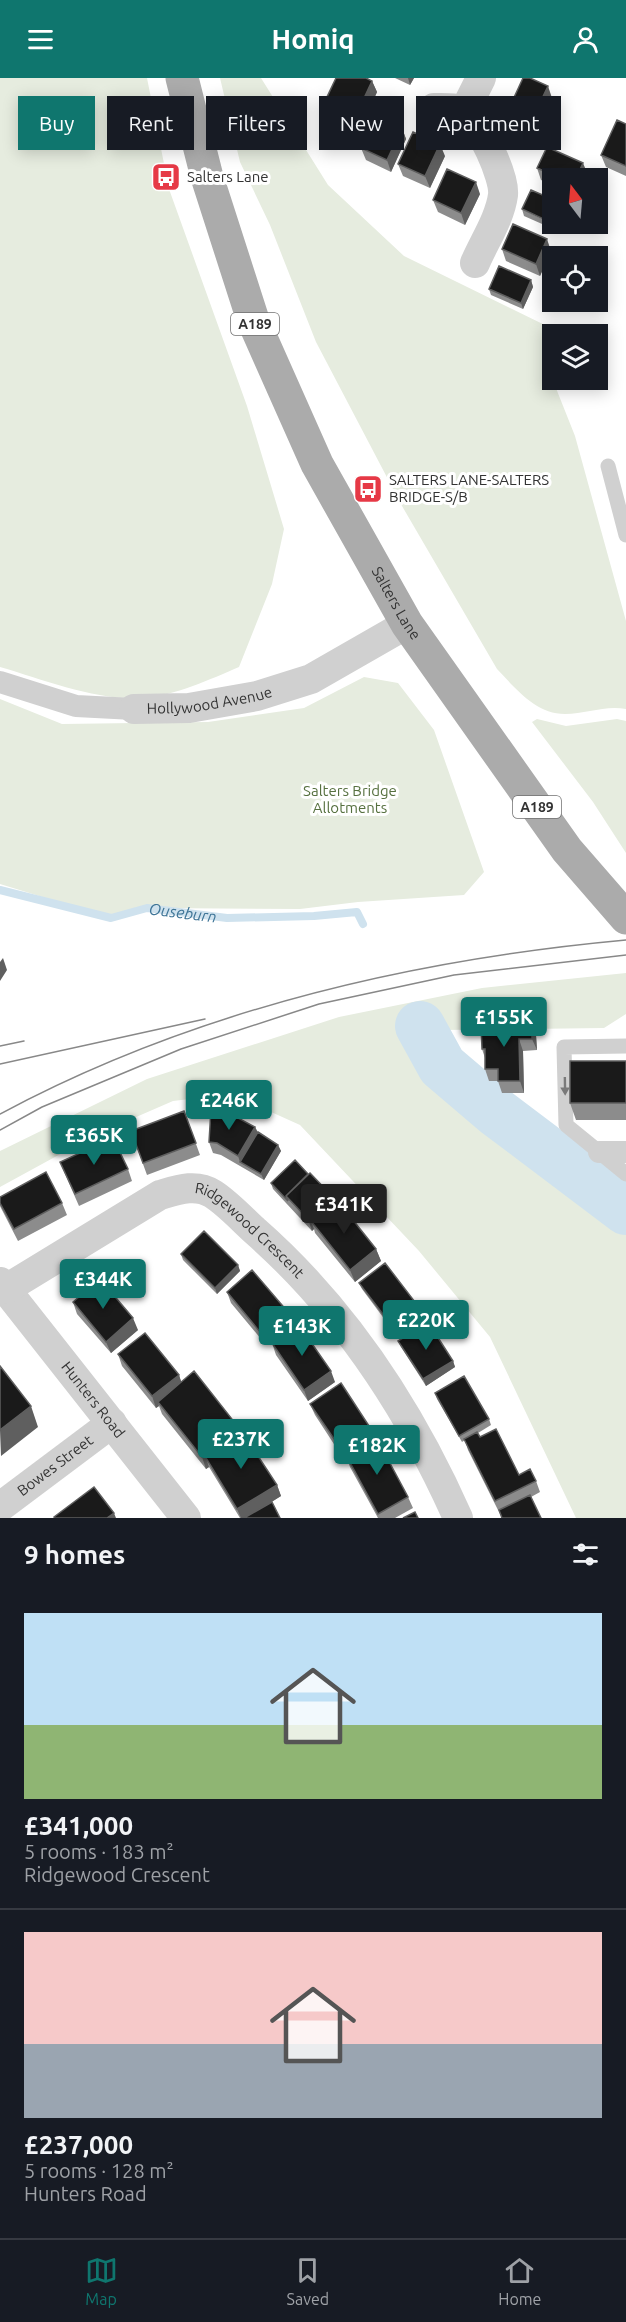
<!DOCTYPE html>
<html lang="en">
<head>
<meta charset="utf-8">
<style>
  :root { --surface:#171b24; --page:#20242c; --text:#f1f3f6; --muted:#9ea1a6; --line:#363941; --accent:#0f766e }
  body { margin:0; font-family:Ubuntu,sans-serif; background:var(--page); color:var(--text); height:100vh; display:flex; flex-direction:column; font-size:22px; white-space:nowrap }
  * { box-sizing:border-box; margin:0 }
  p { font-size:20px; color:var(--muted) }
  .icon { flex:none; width:33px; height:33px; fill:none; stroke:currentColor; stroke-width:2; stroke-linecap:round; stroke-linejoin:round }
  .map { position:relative; height:1440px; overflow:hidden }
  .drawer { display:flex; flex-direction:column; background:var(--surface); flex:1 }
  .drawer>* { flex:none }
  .banner { position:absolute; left:18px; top:18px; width:591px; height:54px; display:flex; gap:12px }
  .needle { width:39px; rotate:344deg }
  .controls { position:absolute; left:542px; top:90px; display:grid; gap:12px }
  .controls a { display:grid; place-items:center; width:66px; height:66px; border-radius:0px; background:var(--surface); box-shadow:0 3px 15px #0003; font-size:30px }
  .price { position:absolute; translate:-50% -51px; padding:0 14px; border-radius:6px; background:var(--accent); color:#fff; font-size:20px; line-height:39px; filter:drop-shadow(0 2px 3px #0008) }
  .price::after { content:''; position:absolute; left:50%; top:36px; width:18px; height:14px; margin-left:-9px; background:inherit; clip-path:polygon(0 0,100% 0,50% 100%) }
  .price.current { background:#222; color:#fff }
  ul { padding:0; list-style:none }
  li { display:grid; align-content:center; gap:12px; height:318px; padding:0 24px }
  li+li { border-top:2px solid var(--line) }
  li span { display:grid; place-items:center; height:186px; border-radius:0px; color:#555 }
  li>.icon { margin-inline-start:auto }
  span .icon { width:108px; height:108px; fill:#fffc; stroke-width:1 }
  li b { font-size:26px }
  h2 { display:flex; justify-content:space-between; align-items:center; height:72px; padding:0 24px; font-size:26px }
  .chip { padding:0 21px; border-radius:0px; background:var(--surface); box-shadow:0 3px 15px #0003; font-size:21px; line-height:54px }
  .chip.current { background:var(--accent); color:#fff }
  header { display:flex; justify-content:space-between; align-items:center; height:78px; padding:0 24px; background:var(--accent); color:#fff; font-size:27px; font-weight:700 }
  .dock { display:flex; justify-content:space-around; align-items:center; height:84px; border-top:2px solid var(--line); background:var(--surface); font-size:16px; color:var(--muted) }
  .dock a { display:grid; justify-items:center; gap:3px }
  .dock .current { color:var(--accent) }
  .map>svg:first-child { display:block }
  .green { fill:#e6ecdf }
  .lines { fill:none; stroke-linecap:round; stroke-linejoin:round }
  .stream { stroke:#cfe2ee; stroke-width:8 }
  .river { stroke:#cfe2ee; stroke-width:50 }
  .service { stroke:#d0d0d0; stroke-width:15 }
  .pedestrian { stroke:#d0d0d0; stroke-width:22 }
  .minor { stroke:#d0d0d0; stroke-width:30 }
  .primary { stroke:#ababab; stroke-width:33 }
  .tram { stroke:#888; stroke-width:1.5 }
  .wall { fill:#8c8c8c }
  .shaded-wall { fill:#5f5f5f }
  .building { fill:#1a1a1a; stroke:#5f5f5f; stroke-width:1.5 }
  .oneway { fill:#7a7a7a }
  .labels { text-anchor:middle; stroke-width:6; stroke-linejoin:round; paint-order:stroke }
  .shield { fill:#fff; stroke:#707070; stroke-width:1.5 }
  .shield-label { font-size:14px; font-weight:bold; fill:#333 }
  .poi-label { font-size:15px; fill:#333; stroke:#fff; text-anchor:start }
  .street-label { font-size:15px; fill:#333; stroke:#fff }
  .park-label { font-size:15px; fill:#56703f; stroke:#fff }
  .water-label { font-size:16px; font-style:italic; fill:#3f7597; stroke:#fff }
</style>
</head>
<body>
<header><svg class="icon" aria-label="menu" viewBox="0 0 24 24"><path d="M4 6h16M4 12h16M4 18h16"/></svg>Homiq<svg class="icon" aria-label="person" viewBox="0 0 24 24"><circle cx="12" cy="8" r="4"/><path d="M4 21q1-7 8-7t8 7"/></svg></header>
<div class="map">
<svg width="626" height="1440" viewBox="0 0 626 1440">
  <rect width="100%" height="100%" fill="#fff"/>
  <path class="green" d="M0,0H147L169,111L247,328L284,451L272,506L239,589C211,601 174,618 143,620C96,623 45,602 0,589Z
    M220,0H261L328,107L404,178L553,251L542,275L575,358L626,543V631C605,627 586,636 565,636C536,636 516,611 497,591L402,428L316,264L270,147L240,84Z
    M364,599L398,605L434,652L484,794L464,817L358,824L300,831L147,830L111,840L0,806V621L62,646L208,644L304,630Z
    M537,641L566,648L617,641L626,643V775L593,724L532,644Z
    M626,895V936L604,950L441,952L460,984L487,1014L554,1058L626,1117V1440H576L490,1259L419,1173L300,1047L231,1016L173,1023L97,1056L0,1109V1073L147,1001L339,939L482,910Z"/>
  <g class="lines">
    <path class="stream" id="s1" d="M0,812L111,840L147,830L227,840L314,838L357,834L363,846"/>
    <path class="river" d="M420,948L442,988L496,1034L626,1132"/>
    <path class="service" d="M608,388L626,457
      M626,968L564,969L566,1047L626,1096"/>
    <path class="pedestrian" d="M0,604L76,628L134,631
      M599,1074H626"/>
    <g class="minor">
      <path d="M434,30C445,30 457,29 465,35C480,45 505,99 503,117C500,140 484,164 475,185"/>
      <path d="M464,34L481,0"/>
      <path id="s2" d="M134,631L189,630L257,618L311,601L407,546"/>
      <path id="s3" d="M0,1204L186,1440"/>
      <path id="s4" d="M6,1211L160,1117C177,1112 196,1105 213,1116C227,1125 241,1140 254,1152C344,1231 410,1332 458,1440"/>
      <path id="s5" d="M0,1429L112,1345"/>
    </g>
    <path class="primary" id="s6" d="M182,0L207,99L253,242L317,386L407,546L567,772L626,840"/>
    <path class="tram" d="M0,968L24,963
      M0,986L205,941
      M0,1036C194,932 408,882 626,862
      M0,1052L42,1029L181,971L319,926L454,897L626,877"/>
  </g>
  <path class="wall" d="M395,0H414L410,7Z
    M372,3L377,14L363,45L332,31L327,19Z
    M552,20L533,62L510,51L505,39Z
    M626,46V98L606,89L601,77Z
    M402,50L406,61L391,94L366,82L361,70Z
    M445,78L430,110L403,98L398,86Z
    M537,90L588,97L586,100H552V107L541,102Z
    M480,116L465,147L438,134L433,122Z
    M522,131L552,146H562L558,153L524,138Z
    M502,171L551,173L540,198L506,183Z
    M531,202L533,209L523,231L491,217L489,211Z
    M536,957L537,972L523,973L524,1015H502L498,1003H489L485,991V980L482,971Z
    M626,983V1042H576L570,1025Z
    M184,1033L200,1077L147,1097L131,1053Z
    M255,1049L258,1054L278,1067L281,1073L264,1102L221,1077L213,1075L209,1064Z
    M60,1084L128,1091L132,1103L79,1128L65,1096Z
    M271,1105L334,1124L376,1171L381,1183L355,1204L315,1155L314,1151L312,1153L273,1111Z
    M0,1119L62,1125L67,1137L18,1163L2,1132L0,1128Z
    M181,1176L238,1187L240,1193L217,1216L183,1182Z
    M359,1205L417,1230L391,1250L362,1211Z
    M227,1214L287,1233L292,1245L266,1267L231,1225Z
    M73,1224L138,1252L111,1275L77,1236Z
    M398,1263L453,1283L455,1289L426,1308L401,1269Z
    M272,1265L335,1304L308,1323L276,1277Z
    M118,1276L179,1297L181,1304L240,1353L277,1407L281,1418L268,1426L280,1440H240L209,1389L206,1391L162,1336L159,1328L156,1330L122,1288Z
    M435,1315L489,1341L491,1347L478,1355L480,1359L519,1397L536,1403L540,1414L531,1419L541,1440H502L468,1372L465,1362L462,1364L437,1321Z
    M310,1326L371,1351L375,1361L408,1419L413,1430L395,1440H378L350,1389L347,1381L345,1383L315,1337Z"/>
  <path class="shaded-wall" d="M408,0H414L410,7Z
    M372,3L377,14L363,45L358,33Z
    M548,8L552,20L533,62L528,50Z
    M402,50L406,61L391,94L387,82Z
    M440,66L445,78L430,110L425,98Z
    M583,85L588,97L586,100H576Z
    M476,104L480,116L465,147L461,135Z
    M557,146H562L558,153L556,147Z
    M547,161L551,173L540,198L536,186Z
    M531,202L533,209L523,231L521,225Z
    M3,880L7,892L0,903V884Z
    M532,945L536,957L537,972L532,961Z
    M519,961L523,973L524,1015L520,1003Z
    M255,1049L260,1060L240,1084L238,1078Z
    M278,1067L281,1073L264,1102L261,1096Z
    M332,1118L336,1130L311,1143L314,1151L312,1153L308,1141Z
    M376,1171L381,1183L355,1204L350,1192Z
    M238,1187L240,1193L217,1216L215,1210Z
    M415,1224L417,1230L391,1250L389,1244Z
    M287,1233L292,1245L266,1267L261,1255Z
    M133,1240L138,1252L111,1275L106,1264Z
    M453,1283L455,1289L426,1308L423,1301Z
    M331,1293L335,1304L308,1323L304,1312Z
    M179,1297L183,1309L158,1324L159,1328L156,1330L152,1318Z
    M31,1328L38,1349L1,1378L0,1352Z
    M239,1350L243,1362L206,1380L209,1389L206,1391L202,1379Z
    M371,1351L376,1363L346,1377L347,1381L345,1383L341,1371Z
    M277,1407L281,1418L246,1440H241L237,1431Z
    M114,1435L116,1440H107Z"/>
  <path class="building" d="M336,0H366L372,3L358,33L327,19Z
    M523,0H530L548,8L528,50L505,39Z
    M376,38L402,50L387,82L361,70Z
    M617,42L626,46V88L601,77Z
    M413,54L440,66L425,98L398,86Z
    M547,69L583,85L576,100H560L537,90Z
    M447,91L476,104L461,135L433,122Z
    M531,112L552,121V145L522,131Z
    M513,146L547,161L536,186L502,171Z
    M499,188L531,202L521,225L489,211Z
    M532,945V961H519L520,1003H498V991H485V971H482L481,946Z
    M570,983H626V1025H570Z
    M211,1031L225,1033L255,1049L238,1078L217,1065L209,1064Z
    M184,1033L196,1065L143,1085L131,1053Z
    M258,1054L278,1067L261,1096L240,1084Z
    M113,1060L128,1091L75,1116L60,1084Z
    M295,1082L308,1096L286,1118L288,1123L271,1105Z
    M46,1094L62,1125L14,1151L0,1125V1119Z
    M310,1095L332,1118L308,1141L286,1118Z
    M337,1122L376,1171L350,1192L311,1143Z
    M204,1153L238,1187L215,1210L181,1176Z
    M385,1185L415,1224L389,1244L359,1205Z
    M252,1192L287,1233L261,1255L227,1214Z
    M100,1201L133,1240L106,1264L73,1224Z
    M428,1244L453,1283L423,1301L398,1263Z
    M299,1247L331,1293L304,1312L272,1265Z
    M145,1255L179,1297L152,1318L118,1276Z
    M0,1288L31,1328L0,1352Z
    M194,1293L239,1350L202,1379L158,1324Z
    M464,1298L489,1341L459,1358L435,1315Z
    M341,1305L371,1351L341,1371L310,1326Z
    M496,1351L519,1397L530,1391L536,1403L495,1423L464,1361L477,1354L480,1359Z
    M241,1352L277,1407L237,1431L206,1380Z
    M377,1361L408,1419L378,1436L346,1377Z
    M94,1409L114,1435L107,1440H55L54,1439Z
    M530,1417L541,1440H502L499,1432Z
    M272,1424L280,1440H244Z
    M415,1434L418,1440H403Z"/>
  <defs><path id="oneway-solid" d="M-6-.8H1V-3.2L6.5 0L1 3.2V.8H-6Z" transform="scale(1.5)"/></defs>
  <use class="oneway" href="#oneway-solid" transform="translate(565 1008) rotate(89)"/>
  <defs>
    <g id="bus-square" transform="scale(1.5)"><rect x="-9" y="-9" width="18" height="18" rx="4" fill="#e63946" stroke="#fff"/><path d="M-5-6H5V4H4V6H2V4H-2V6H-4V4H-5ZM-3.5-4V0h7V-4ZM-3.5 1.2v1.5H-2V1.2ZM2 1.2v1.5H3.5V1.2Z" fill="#fff"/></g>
  </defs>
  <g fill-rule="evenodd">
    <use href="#bus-square" x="166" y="99"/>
    <use href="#bus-square" x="368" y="411"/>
  </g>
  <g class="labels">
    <g class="shield">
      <rect x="231" y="235" width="48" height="22" rx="4.5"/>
      <rect x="513" y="718" width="48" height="22" rx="4.5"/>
    </g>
    <g class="shield-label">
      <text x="255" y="251">A189</text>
      <text x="537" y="734">A189</text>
    </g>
    <g class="poi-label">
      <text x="187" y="104">Salters Lane</text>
      <text x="389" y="407">SALTERS LANE-SALTERS<tspan x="389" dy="17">BRIDGE-S/B</tspan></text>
    </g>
    <g class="street-label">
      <text dy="5" stroke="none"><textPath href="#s6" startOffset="570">Salters Lane</textPath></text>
      <text dy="5" stroke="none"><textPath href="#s2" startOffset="76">Hollywood Avenue</textPath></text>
      <text dy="5" stroke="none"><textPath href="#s4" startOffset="286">Ridgewood Crescent</textPath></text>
      <text dy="5" stroke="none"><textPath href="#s3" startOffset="150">Hunters Road</textPath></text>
      <text dy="5" stroke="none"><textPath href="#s5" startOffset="69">Bowes Street</textPath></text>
    </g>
    <g class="park-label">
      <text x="350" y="718">Salters Bridge<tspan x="350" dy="17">Allotments</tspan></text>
    </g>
    <g class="water-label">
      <text dy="6" stroke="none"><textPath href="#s1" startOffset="188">Ouseburn</textPath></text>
    </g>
  </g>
</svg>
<div class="controls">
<a><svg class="needle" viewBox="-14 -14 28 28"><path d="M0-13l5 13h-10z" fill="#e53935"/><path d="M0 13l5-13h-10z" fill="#9ea1a6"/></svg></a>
<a><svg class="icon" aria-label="locate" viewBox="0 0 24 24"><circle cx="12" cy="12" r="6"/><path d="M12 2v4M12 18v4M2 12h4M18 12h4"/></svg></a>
<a><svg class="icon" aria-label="layers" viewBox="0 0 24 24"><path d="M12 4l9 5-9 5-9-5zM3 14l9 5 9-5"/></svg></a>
</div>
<b class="price" style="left:504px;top:970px">£155K</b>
<b class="price" style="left:229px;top:1053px">£246K</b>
<b class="price" style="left:94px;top:1088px">£365K</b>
<b class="price current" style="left:344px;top:1157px">£341K</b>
<b class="price" style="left:103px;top:1232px">£344K</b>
<b class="price" style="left:426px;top:1273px">£220K</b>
<b class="price" style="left:302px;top:1279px">£143K</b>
<b class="price" style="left:241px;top:1392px">£237K</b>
<b class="price" style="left:377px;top:1398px">£182K</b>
<div class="banner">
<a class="chip current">Buy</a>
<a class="chip">Rent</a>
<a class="chip">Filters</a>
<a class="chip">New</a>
<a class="chip">Apartment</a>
</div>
</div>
<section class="drawer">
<h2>9 homes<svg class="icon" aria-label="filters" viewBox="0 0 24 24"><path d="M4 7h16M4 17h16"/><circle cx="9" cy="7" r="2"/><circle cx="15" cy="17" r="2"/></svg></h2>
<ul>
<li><span style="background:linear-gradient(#bfe0f5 60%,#8fb573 0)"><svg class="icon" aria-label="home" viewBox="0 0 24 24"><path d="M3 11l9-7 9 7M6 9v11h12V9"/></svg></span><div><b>£341,000</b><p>5 rooms · 183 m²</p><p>Ridgewood Crescent</p></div></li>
<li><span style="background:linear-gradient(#f6c9c9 60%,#9aa5b1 0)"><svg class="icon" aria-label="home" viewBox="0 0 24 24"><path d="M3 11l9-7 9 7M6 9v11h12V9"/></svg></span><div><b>£237,000</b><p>5 rooms · 128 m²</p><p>Hunters Road</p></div></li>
</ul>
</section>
<nav class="dock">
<a class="current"><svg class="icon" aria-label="map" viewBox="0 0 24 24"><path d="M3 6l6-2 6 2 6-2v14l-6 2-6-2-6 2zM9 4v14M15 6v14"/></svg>Map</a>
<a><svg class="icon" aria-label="saved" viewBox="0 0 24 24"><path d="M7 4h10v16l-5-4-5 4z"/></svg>Saved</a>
<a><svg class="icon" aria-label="home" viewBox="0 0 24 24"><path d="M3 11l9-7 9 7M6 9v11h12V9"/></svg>Home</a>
</nav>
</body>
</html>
